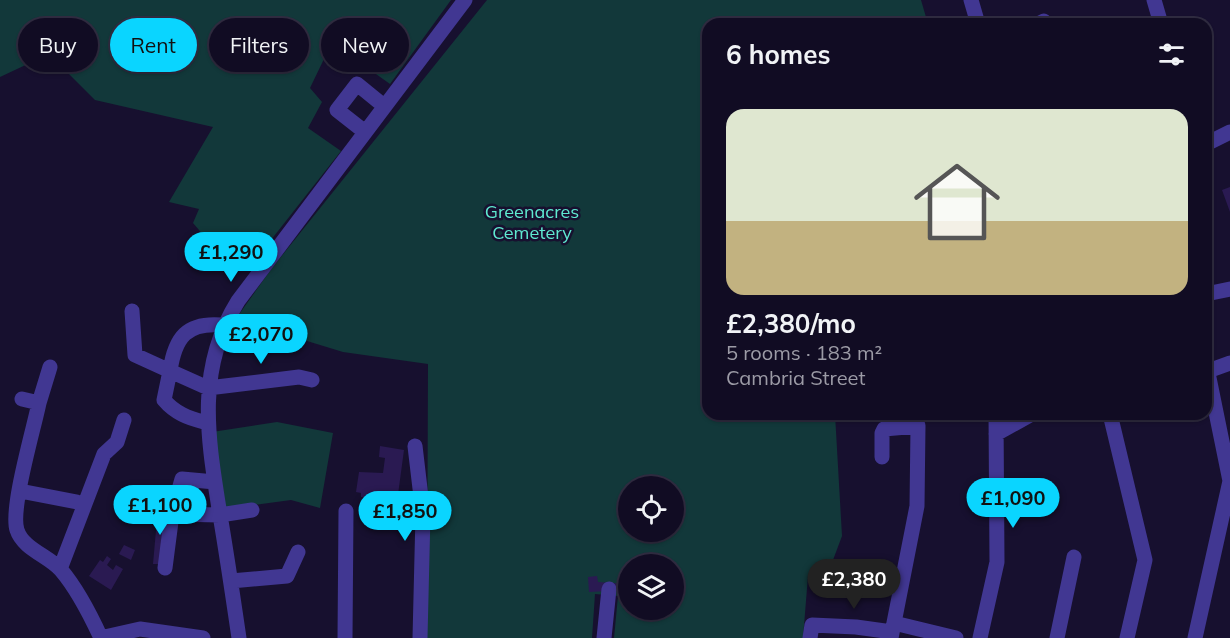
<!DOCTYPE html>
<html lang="en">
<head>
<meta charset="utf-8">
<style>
  :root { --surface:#110c23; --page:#1e1a30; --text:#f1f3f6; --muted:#9c9ba6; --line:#302c41; --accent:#0ad5ff }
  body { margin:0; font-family:Mulish,sans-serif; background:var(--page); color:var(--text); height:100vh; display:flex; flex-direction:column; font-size:22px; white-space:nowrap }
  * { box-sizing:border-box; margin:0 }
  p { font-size:20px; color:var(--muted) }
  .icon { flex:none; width:33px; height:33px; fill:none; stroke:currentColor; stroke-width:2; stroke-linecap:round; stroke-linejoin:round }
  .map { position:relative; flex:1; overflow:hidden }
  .panel { position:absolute; left:702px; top:18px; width:510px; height:402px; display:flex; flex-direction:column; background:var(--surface); border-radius:18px; box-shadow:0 2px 4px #0004,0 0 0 2px var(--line) }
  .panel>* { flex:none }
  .top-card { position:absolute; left:18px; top:18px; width:570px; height:54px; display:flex; gap:12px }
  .fabs { position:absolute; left:618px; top:476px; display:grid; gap:12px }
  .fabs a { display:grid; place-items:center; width:66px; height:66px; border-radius:50%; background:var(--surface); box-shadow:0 2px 4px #0004,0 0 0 2px var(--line); font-size:30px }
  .price { position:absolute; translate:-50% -51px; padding:0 14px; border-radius:21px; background:var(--accent); color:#111; font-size:20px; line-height:39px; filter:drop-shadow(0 2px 3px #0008) }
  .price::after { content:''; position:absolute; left:50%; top:36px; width:18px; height:14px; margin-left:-9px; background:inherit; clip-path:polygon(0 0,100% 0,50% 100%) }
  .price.selected { background:#222; color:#fff }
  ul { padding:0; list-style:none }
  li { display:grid; align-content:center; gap:12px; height:318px; padding:0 24px }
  li span { display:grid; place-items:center; height:186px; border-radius:18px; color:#555 }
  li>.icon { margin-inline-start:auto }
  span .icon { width:108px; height:108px; fill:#fffc; stroke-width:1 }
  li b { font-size:26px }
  h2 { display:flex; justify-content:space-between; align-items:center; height:72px; padding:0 24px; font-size:26px }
  .chip { padding:0 21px; border-radius:27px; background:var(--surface); box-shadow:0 2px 4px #0004,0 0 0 2px var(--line); font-size:21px; line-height:54px }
  .chip.selected { background:var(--accent); color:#111 }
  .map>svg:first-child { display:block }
  .green { fill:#12383a; fill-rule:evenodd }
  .building { fill:#2a1a52 }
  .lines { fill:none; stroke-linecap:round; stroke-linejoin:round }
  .minor { stroke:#413792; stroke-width:15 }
  .labels { text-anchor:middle; stroke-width:5; stroke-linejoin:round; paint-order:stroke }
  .park-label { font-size:18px; fill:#5fead1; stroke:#17102f }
</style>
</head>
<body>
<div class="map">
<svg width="1230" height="638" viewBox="0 0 1230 638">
  <rect width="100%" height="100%" fill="#17102f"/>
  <path class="green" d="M0,0H451L390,84L345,52L325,47L323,61L310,88L322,102L308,128L341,151L256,259L242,243L223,258L193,223L199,209L169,202L213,127L95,100L49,54L0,77Z
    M487,0H921L928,24H708V414H835L842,536L830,568L808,576L803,638H614L618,596L595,594L592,638H427L428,364L343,352L307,341L259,339L228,342L240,313L272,268ZM628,486H674V531H628ZM628,564H674V609H628Z
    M277,422L333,433L320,508L291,500L225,509L212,432Z"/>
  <path class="building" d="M1230,187V212L1222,190Z
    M380,446L404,450L397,502L361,497V493L356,492L359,472L383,473L385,458L379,457Z
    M158,508H166L161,564H153Z
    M124,545L135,550L131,560L119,554Z
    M107,556L111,559L107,565L113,570L116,565L123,569L111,590L89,576L100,560L103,562Z
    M597,576L598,582L628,584V590L589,592L588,577Z"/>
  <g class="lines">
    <path class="minor" d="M971,0L978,24
      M1154,0L1161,24
      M1038,24L1044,21
      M365,132L337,110L357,84L384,106
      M1206,144L1230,132
      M1206,294L1230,289
      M132,311L135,355L170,371L164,400C175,413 188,418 204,422
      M222,325C187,322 175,337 170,371L208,388L299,377L312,380
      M1208,371L1230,363
      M22,399L39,403C34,428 10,509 17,530C23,549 49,556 61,570C78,590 90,614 101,638
      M39,403L50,367
      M1110,414L1145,560L1127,638
      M996,434L1032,414
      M415,446L423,514L420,638
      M882,457V433L884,429L918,426
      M20,491L77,502
      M172,514L182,479L215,482
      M165,568L172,514L220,515L252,510
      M60,569L104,454L117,442L124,420
      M231,581L287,576L298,552
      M894,623L956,638
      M100,638L140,629L203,638
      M239,638C233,597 227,556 220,515C208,439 195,370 238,301L465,0
      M345,638L346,511
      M604,638L609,589
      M810,638L812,625L856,627L892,632
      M891,638L917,506L918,426L915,414
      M980,638L997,562L996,414
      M1057,638L1074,557
      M1195,638L1230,481L1206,363"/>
  </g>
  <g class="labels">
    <g class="park-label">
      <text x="532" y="218">Greenacres<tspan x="532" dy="21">Cemetery</tspan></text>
    </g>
  </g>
</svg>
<div class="fabs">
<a><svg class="icon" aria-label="locate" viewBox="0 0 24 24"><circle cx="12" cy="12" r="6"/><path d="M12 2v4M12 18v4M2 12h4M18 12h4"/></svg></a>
<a><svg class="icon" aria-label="layers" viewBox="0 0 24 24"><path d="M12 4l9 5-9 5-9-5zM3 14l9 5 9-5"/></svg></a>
</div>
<b class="price" style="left:231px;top:283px">£1,290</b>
<b class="price" style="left:261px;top:365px">£2,070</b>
<b class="price" style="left:1013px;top:529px">£1,090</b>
<b class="price" style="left:160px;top:536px">£1,100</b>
<b class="price" style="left:405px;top:542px">£1,850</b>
<b class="price selected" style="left:854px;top:610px">£2,380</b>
<div class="top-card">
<a class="chip">Buy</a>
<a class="chip selected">Rent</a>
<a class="chip">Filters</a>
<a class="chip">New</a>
</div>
<section class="panel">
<h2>6 homes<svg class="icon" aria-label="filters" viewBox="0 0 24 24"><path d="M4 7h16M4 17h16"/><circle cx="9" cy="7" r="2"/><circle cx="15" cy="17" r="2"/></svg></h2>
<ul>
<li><span style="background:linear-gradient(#dfe7d0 60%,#c2b280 0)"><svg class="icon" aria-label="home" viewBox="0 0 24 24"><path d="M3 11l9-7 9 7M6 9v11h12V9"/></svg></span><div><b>£2,380/mo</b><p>5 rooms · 183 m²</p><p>Cambria Street</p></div></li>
</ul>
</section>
</div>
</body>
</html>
